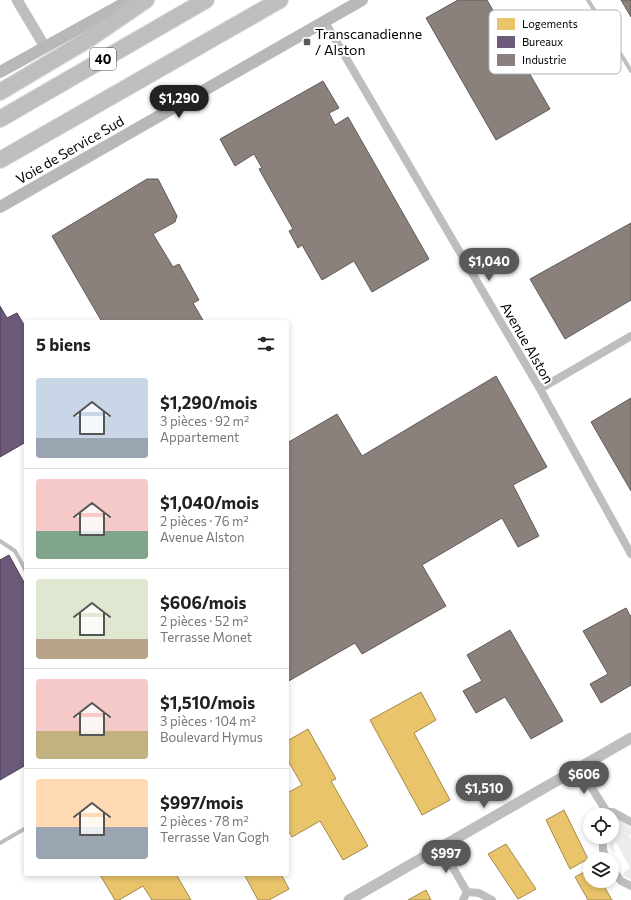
<!DOCTYPE html>
<html lang="fr">
<head>
<meta charset="utf-8">
<style>
  :root { --surface:#fff; --page:#f2f2f2; --text:#222; --muted:#767676; --line:#e0e0e0; --accent:#595959 }
  body { margin:0; font-family:Commissioner,sans-serif; background:var(--page); color:var(--text); height:100vh; display:flex; flex-direction:column; font-size:15px; white-space:nowrap }
  * { box-sizing:border-box; margin:0 }
  p { font-size:13px; color:var(--muted) }
  .icon { flex:none; width:22px; height:22px; fill:none; stroke:currentColor; stroke-width:2; stroke-linecap:round; stroke-linejoin:round }
  .map { position:relative; flex:1; overflow:hidden }
  .sheet { position:absolute; left:24px; top:320px; width:265px; height:556px; display:flex; flex-direction:column; background:var(--surface); border-radius:4px; box-shadow:0 2px 6px #0003 }
  .sheet>* { flex:none }
  .fabs { position:absolute; left:583px; top:808px; display:grid; gap:8px }
  .fabs a { display:grid; place-items:center; width:36px; height:36px; border-radius:50%; background:var(--surface); box-shadow:0 2px 6px #0003; font-size:20px }
  .price { position:absolute; translate:-50% -34px; padding:0 9px; border-radius:14px; background:var(--accent); color:#fff; font-size:13px; line-height:26px; filter:drop-shadow(0 1px 2px #0008) }
  .price::after { content:''; position:absolute; left:50%; top:24px; width:12px; height:9px; margin-left:-6px; background:inherit; clip-path:polygon(0 0,100% 0,50% 100%) }
  .price.on { background:#222; color:#fff }
  ul { padding:0; list-style:none }
  li { display:flex; align-items:center; gap:12px; height:100px; padding:0 12px }
  li+li { border-top:1px solid var(--line) }
  li span { display:grid; place-items:center; flex:none; width:112px; height:80px; border-radius:4px; color:#555 }
  li>.icon { margin-inline-start:auto }
  span .icon { width:48px; height:48px; fill:#fffc; stroke-width:1 }
  li b { font-size:17px }
  h2 { display:flex; justify-content:space-between; align-items:center; height:48px; padding:0 12px; font-size:17px }
  .map>svg:first-child { display:block }
  .green { fill:#ececec }
  .homes { fill:#e9c46a; stroke:#a3894a }
  .offices { fill:#6d597a; stroke:#4c3e55 }
  .industry { fill:#8a817c; stroke:#615a57 }
  .lines { fill:none; stroke-linecap:round; stroke-linejoin:round }
  .motorway-casing { stroke:#dbdbdb; stroke-width:18 }
  .service { stroke:#bebebe; stroke-width:4 }
  .minor { stroke:#bebebe; stroke-width:8 }
  .tertiary { stroke:#bebebe; stroke-width:11 }
  .secondary { stroke:#b8b8b8; stroke-width:12 }
  .motorway { stroke:#bebebe; stroke-width:16 }
  .poi-dot { fill:#595959; stroke:#fff; stroke-width:1.5 }
  .labels { text-anchor:middle; stroke-width:4; stroke-linejoin:round; paint-order:stroke }
  .shield { fill:#fff; stroke:#4c4c4c; stroke-width:1 }
  .shield-label { font-size:13px; font-weight:bold; fill:#000 }
  .poi-label { font-size:14px; fill:#000; stroke:#fff; text-anchor:start }
  .street-label { font-size:14px; fill:#000; stroke:#fff }
  .key { fill:#fff; stroke:#b2b2b2; stroke-width:1 }
  .key-label { font-size:11px; fill:#000 }
</style>
</head>
<body>
<div class="map">
<svg width="631" height="900" viewBox="0 0 631 900">
  <rect width="100%" height="100%" fill="#fff"/>
  <path class="green" d="M616,818L631,828V835H628L631,839V880L623,875L624,872L630,868L616,842L613,847L615,851L612,852L609,847L608,837H612V829L620,824L616,821L612,822V820Z"/>
  <path class="homes" d="M421,692L436,720L414,733L450,800L422,815L370,720Z
    M308,729L336,779L331,781L368,846L343,860L320,821L292,837L287,829V793L302,785L287,759V741Z
    M564,810L588,859L570,869L546,820Z
    M506,844L536,889L518,899L488,854Z
    M590,869V881H601L612,900H588L575,877Z
    M176,874L191,900H152L143,886L119,900H115L100,875Z
    M244,874H281L289,889L269,900H258Z
    M426,890L431,900H408Z"/>
  <path class="offices" d="M0,306L7,318L17,313L26,328V442L0,457Z
    M9,555L26,586V765L0,780V560Z"/>
  <path class="industry" d="M458,0H487L550,109L496,140L426,18Z
    M621,0H631V17Z
    M323,81L339,108L329,113L335,125L348,117L429,259L372,292L354,261L322,280L302,245L298,248L289,231L293,229L259,169L262,168L254,154L235,166L220,139Z
    M147,179H158L177,216L175,222L153,234L173,267L179,264L199,300L193,303L204,322H102L52,236Z
    M631,223V300L565,339L530,279Z
    M496,376L547,467L513,485L539,536L518,547L502,518L422,565L446,606L362,654L355,643L287,682V443L337,414L362,456Z
    M631,398V491L591,422Z
    M626,608L631,617V685L601,703L590,684L608,674L583,631Z
    M510,630L563,721L531,739L505,697L476,713L463,691L482,681L467,655Z"/>
  <g class="lines">
    <g class="motorway-casing">
      <path id="motorway" d="M0,92L89,39L146,0
        M0,119L206,0
        M0,160L280,0"/>
    </g>
    <path class="service" d="M588,0L631,71
      M0,541L15,551L26,571
      M0,843L26,828"/>
    <path class="minor" d="M325,22L540,389L631,554
      M540,389L631,336
      M579,768L607,812
      M607,812H613L631,822
      M603,837V850L606,859
      M441,847L467,892
      M612,868L621,881L631,886
      M467,892L479,893L492,900
      M463,900L467,892"/>
    <path class="tertiary" d="M17,0L45,47
      M349,900L631,738"/>
    <path class="secondary" d="M0,72L130,0
      M0,207L362,0"/>
    <use href="#motorway" class="motorway"/>
  </g>
  <rect class="poi-dot" x="303" y="38" width="8" height="8" rx="2"/>
  <g class="labels">
    <rect class="shield" x="90" y="48" width="26" height="22" rx="3"/>
    <g class="shield-label">
      <text x="103" y="64">40</text>
    </g>
    <g class="poi-label">
      <text x="315" y="39">Transcanadienne<tspan x="315" dy="16">/ Alston</tspan></text>
    </g>
    <g class="street-label">
      <text transform="translate(70 150) rotate(-30)" y="5">Voie de Service Sud</text>
      <text transform="translate(527 343) rotate(60)" y="5">Avenue Alston</text>
    </g>
  </g>
  <rect x="489" y="10" width="132" height="64" rx="6" class="key"/>
  <rect x="497" y="18" width="18" height="12" fill="#e9c46a"/>
  <rect x="497" y="36" width="18" height="12" fill="#6d597a"/>
  <rect x="497" y="54" width="18" height="12" fill="#8a817c"/>
  <g class="key-label">
    <text x="522" y="28">Logements</text>
    <text x="522" y="46">Bureaux</text>
    <text x="522" y="64">Industrie</text>
  </g>
</svg>
<div class="fabs">
<a><svg class="icon" aria-label="locate" viewBox="0 0 24 24"><circle cx="12" cy="12" r="6"/><path d="M12 2v4M12 18v4M2 12h4M18 12h4"/></svg></a>
<a><svg class="icon" aria-label="layers" viewBox="0 0 24 24"><path d="M12 4l9 5-9 5-9-5zM3 14l9 5 9-5"/></svg></a>
</div>
<b class="price on" style="left:179px;top:119px">$1,290</b>
<b class="price" style="left:489px;top:282px">$1,040</b>
<b class="price" style="left:584px;top:795px">$606</b>
<b class="price" style="left:484px;top:809px">$1,510</b>
<b class="price" style="left:446px;top:874px">$997</b>
<section class="sheet">
<h2>5 biens<svg class="icon" aria-label="filters" viewBox="0 0 24 24"><path d="M4 7h16M4 17h16"/><circle cx="9" cy="7" r="2"/><circle cx="15" cy="17" r="2"/></svg></h2>
<ul>
<li><span style="background:linear-gradient(#c9d6e8 75%,#9aa5b1 0)"><svg class="icon" aria-label="home" viewBox="0 0 24 24"><path d="M3 11l9-7 9 7M6 9v11h12V9"/></svg></span><div><b>$1,290/mois</b><p>3 pièces · 92 m²</p><p>Appartement</p></div></li>
<li><span style="background:linear-gradient(#f6c9c9 65%,#7fa58c 0)"><svg class="icon" aria-label="home" viewBox="0 0 24 24"><path d="M3 11l9-7 9 7M6 9v11h12V9"/></svg></span><div><b>$1,040/mois</b><p>2 pièces · 76 m²</p><p>Avenue Alston</p></div></li>
<li><span style="background:linear-gradient(#dfe7d0 75%,#b9a48a 0)"><svg class="icon" aria-label="home" viewBox="0 0 24 24"><path d="M3 11l9-7 9 7M6 9v11h12V9"/></svg></span><div><b>$606/mois</b><p>2 pièces · 52 m²</p><p>Terrasse Monet</p></div></li>
<li><span style="background:linear-gradient(#f6c9c9 65%,#c2b280 0)"><svg class="icon" aria-label="home" viewBox="0 0 24 24"><path d="M3 11l9-7 9 7M6 9v11h12V9"/></svg></span><div><b>$1,510/mois</b><p>3 pièces · 104 m²</p><p>Boulevard Hymus</p></div></li>
<li><span style="background:linear-gradient(#ffd9b3 60%,#9aa5b1 0)"><svg class="icon" aria-label="home" viewBox="0 0 24 24"><path d="M3 11l9-7 9 7M6 9v11h12V9"/></svg></span><div><b>$997/mois</b><p>2 pièces · 78 m²</p><p>Terrasse Van Gogh</p></div></li>
</ul>
</section>
</div>
</body>
</html>
